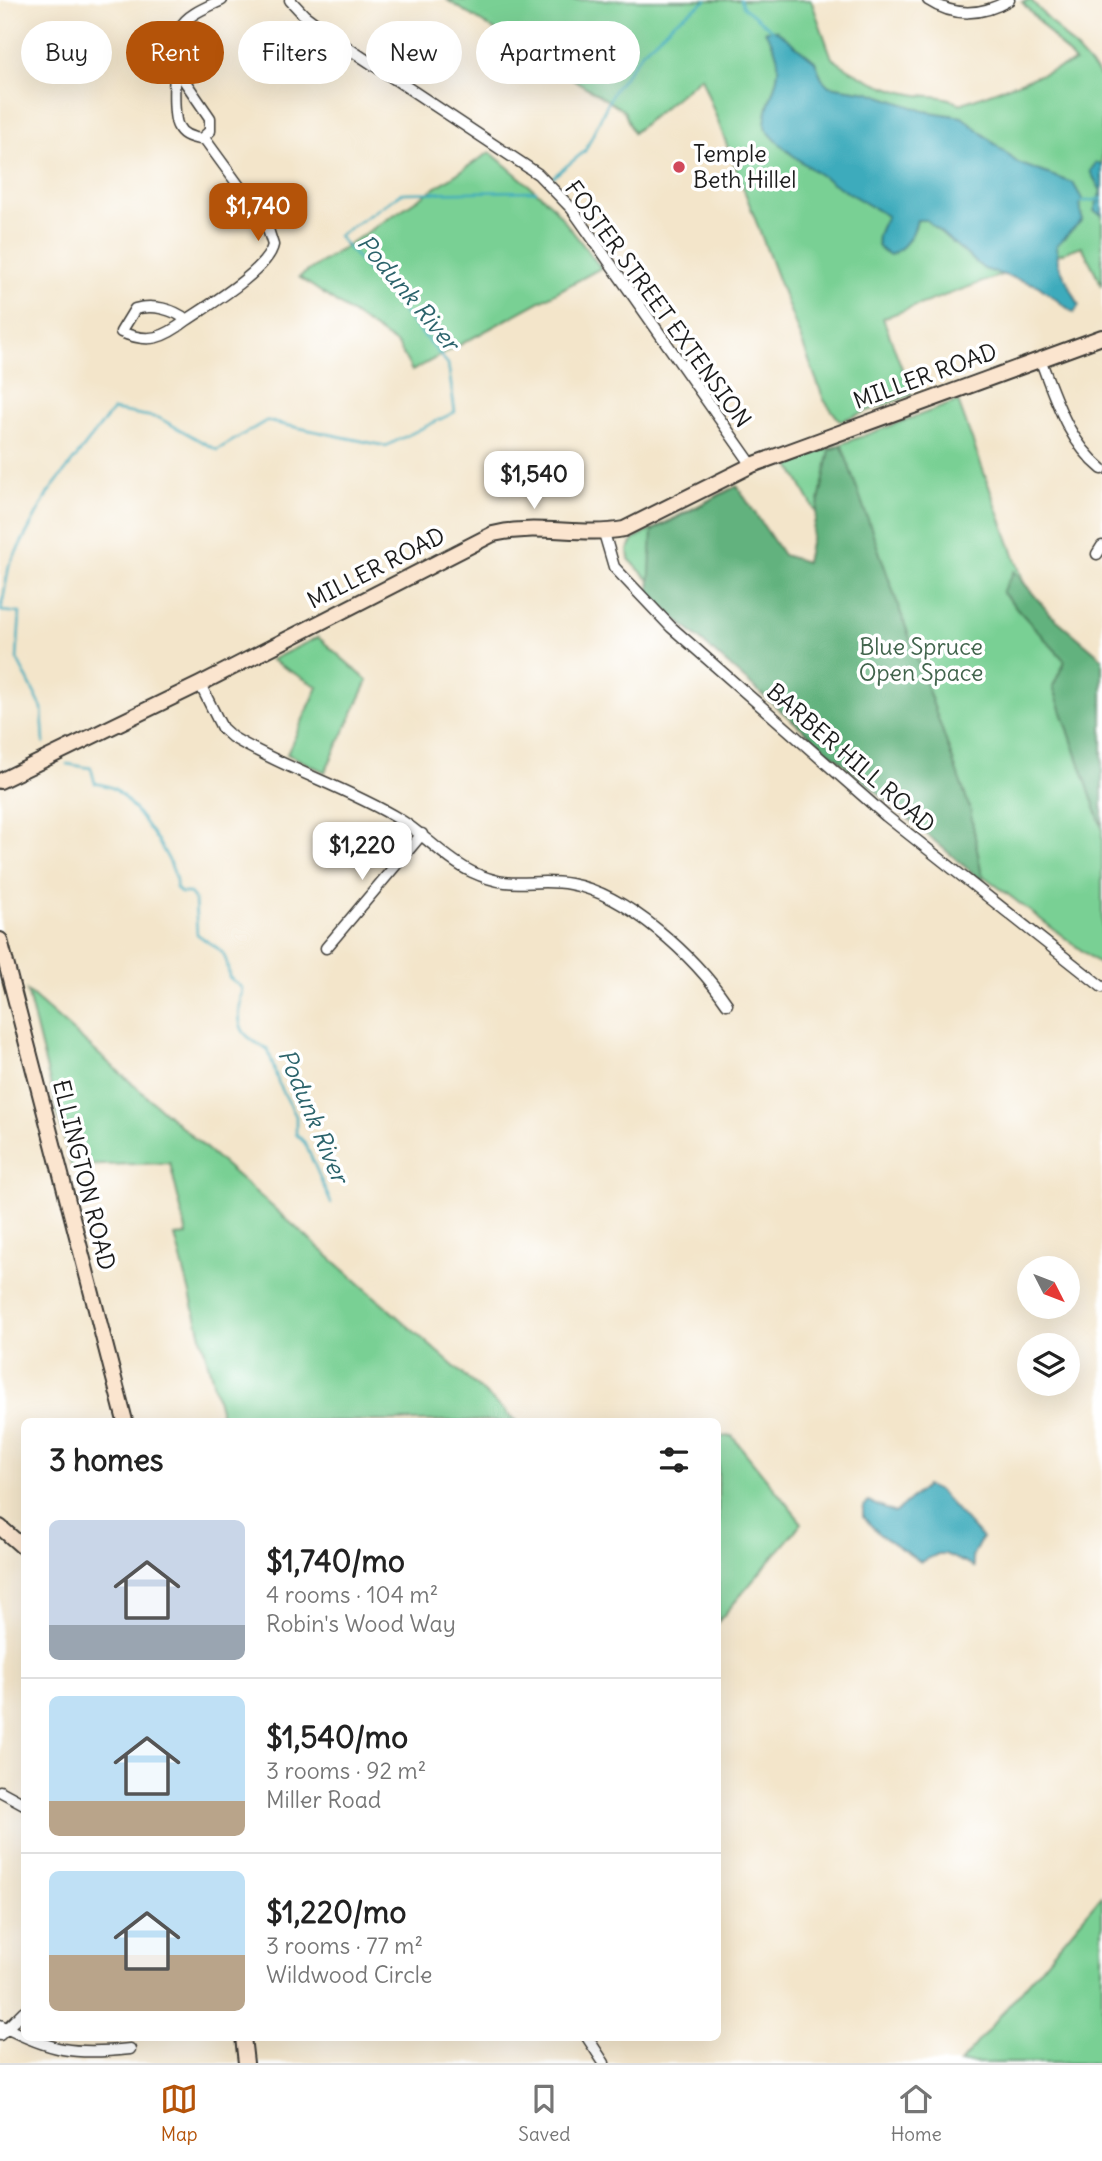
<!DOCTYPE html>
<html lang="en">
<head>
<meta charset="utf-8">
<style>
  :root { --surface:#fff; --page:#f6f6f6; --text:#222; --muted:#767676; --line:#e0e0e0; --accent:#b45309 }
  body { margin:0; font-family:Delius,sans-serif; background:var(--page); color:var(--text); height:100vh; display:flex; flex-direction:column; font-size:26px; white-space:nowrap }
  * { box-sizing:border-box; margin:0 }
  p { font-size:23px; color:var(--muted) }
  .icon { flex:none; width:38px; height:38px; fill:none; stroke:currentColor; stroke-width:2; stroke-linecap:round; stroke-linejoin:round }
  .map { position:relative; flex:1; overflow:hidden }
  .panel { position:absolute; left:21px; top:1418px; width:700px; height:623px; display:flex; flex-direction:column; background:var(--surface); border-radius:10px; box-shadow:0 7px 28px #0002 }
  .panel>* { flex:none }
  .top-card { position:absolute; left:21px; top:21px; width:700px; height:63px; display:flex; gap:14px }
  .needle { width:46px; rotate:132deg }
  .controls { position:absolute; left:1017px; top:1256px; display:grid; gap:14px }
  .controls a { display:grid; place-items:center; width:63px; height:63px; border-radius:50%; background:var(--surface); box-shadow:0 7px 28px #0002; font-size:35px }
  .price { position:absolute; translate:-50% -60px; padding:0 16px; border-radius:14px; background:#fff; color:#222; font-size:23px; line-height:46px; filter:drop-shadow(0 2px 4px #0008) }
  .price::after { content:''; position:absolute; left:50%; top:42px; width:21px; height:16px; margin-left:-10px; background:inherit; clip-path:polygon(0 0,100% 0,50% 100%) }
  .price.active { background:var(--accent); color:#fff }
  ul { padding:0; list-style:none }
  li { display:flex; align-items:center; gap:21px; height:175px; padding:0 28px }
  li+li { border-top:2px solid var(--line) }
  li span { display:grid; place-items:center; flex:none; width:196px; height:140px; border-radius:10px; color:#555 }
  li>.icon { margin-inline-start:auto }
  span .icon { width:84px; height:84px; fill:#fffc; stroke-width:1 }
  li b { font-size:30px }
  h2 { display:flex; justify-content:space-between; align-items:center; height:84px; padding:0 28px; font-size:30px }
  .pill { padding:0 24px; border-radius:32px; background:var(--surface); box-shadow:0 7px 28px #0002; font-size:24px; line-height:63px }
  .pill.active { background:var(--accent); color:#fff }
  .dock { display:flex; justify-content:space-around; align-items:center; height:98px; border-top:2px solid var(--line); background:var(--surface); font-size:19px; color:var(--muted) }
  .dock a { display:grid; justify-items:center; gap:4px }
  .dock .active { color:var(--accent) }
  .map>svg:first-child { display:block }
  .green { fill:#79d094; stroke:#4a7658; stroke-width:2 }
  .forest { fill:#62b27e; stroke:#3f674d; stroke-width:2 }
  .water { fill:#3dabbc; stroke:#2c646c; stroke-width:2 }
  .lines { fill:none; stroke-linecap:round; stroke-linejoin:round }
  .stream { stroke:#3dabbc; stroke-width:2.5 }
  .street-casing { stroke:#3c3a36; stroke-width:13 }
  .secondary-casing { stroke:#3c3a36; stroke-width:18 }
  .street { stroke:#fff; stroke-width:10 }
  .secondary { stroke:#fbe5cf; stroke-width:14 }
  .poi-dot { fill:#d1495b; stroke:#fff; stroke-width:2.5 }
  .labels { text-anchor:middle; stroke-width:7; stroke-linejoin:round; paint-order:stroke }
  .poi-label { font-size:23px; fill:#1c1c1c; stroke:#fff; text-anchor:start }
  .street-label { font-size:23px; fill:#1c1c1c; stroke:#fff }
  .park-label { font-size:23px; fill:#41644c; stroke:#fff }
  .water-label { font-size:24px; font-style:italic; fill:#2c646c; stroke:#fff }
</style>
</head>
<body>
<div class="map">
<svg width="1102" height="2063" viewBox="0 0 1102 2063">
  <rect width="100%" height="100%" fill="#fff"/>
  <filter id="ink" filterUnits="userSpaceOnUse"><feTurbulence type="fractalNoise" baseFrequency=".0143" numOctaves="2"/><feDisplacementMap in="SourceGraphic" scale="14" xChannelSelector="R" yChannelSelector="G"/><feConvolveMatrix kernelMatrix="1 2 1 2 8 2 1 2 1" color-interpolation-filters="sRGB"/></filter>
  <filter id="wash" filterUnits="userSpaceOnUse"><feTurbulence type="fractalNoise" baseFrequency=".00686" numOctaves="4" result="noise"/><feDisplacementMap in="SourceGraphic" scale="28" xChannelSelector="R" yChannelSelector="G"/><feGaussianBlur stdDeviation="1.57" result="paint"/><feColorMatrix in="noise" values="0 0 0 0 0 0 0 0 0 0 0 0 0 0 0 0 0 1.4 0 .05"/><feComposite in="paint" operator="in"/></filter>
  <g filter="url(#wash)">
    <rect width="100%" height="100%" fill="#f3e5ca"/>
    <path class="green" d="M447,0H811L832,58C857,76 882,88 912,94C933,98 940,93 960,104L1075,62L1022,2L1031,0L1102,78V286L1082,246L883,318L912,395L840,421L824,400L701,77L633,133L624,111Z
      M490,152L551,204L601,268L412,371L398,345L299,277Z
      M958,401L1039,624L1102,675V966L977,871L689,623L629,559L628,550L634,539L730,489L786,590L843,562L789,463Z
      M318,637L368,681L325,772L287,754L318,687L271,660Z
      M27,991L516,1421H223L175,1236L187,1235L170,1163L71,1166Z
      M732,1436L802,1523L718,1622V1437Z
      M1102,1895V2063H960Z"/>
    <path class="forest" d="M842,446L970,809L983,882L767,699L649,595L652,531L737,486L783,555L806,562L830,450Z
      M1014,571L1050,614L1102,658V828L1053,686L1065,661L1002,592Z"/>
    <path class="water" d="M776,30L815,61L822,79L829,86L869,92L924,111L962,117L1018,163L1073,183L1082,199L1080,202L1082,220L1057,245L1058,263L1079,305L1074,313L1037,285L984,269L926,220H917C914,235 904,249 890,255C869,247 879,231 887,216C854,196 785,158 765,127C765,89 795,74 765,31Z
      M1096,163L1102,164V215L1094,211L1101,191L1090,171Z
      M926,1486L939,1491L982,1538L972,1557L974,1567L945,1554H938L921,1562L879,1534L863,1517V1507L869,1502L895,1513Z"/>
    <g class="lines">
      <path class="stream" d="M740,0L743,7L773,31
        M553,177L585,151L613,92L643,51L673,23L707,0
        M1079,202L1102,199
        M44,743L42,708L17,659L20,613L1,611L9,566L48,493L113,410L159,418L217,450L266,421L386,446L455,412L448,364L338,236L402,193L536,191
        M67,764L91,768L95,783C102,785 111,786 116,790C134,805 180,865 176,888L181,893H190L195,901L197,934C218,951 226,945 229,977L242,988C238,1022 234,1034 268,1049L278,1082L296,1116V1134L305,1143L331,1203"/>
    </g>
  </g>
  <g filter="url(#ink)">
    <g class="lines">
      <g class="street-casing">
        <path id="street" d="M290,0L304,15L348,48L538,174L572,209L752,465
          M928,0C954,17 982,16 1009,0
          M177,70L210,118V131L201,139C192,138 182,135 178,126C171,115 175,40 181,27C187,14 210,6 222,0
          M187,320C173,309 153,304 135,309L121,332C149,344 164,338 187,320C209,305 268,270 273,245L266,223L204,138
          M1040,359C1056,400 1068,441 1102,469
          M604,533L614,567L671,627L886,816L1102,987
          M1097,554L1102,546
          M200,684L222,728L232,737C285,769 346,787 399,819C424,834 445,859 472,872C515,892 531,877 570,884C628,894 695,957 727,1004
          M326,948L422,834
          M0,1791L24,1804
          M0,2025C51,2051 73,2055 130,2049
          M0,2035L24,2011
          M587,2037L604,2063"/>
      </g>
      <g class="secondary-casing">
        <path id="secondary" d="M0,781L200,684L493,534C537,523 580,537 624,529L752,465L1102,337
          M0,940L125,1421
          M0,1527L24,1548
          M243,2037L246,2063"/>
      </g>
      <use href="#street" class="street"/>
      <use href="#secondary" class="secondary"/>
    </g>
  </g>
  <circle class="poi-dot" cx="679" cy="167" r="7"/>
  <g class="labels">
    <g class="poi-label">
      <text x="693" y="162">Temple<tspan x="693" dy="26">Beth Hillel</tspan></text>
    </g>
    <g class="street-label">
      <text transform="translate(658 304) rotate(54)" y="8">FOSTER STREET EXTENSION</text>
      <text transform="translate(925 376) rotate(-20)" y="8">MILLER ROAD</text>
      <text transform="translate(376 568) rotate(-27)" y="8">MILLER ROAD</text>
      <text transform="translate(851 758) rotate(41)" y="8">BARBER HILL ROAD</text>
      <text transform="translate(84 1175) rotate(76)" y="8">ELLINGTON ROAD</text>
    </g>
    <g class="park-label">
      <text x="921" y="655">Blue Spruce<tspan x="921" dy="26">Open Space</tspan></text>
    </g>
    <g class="water-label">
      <text transform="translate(408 293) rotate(50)" y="8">Podunk River</text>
      <text transform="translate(313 1116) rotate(67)" y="8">Podunk River</text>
    </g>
  </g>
</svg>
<div class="controls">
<a><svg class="needle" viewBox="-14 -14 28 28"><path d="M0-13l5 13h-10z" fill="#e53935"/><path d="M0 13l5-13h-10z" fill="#767676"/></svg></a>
<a><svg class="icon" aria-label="layers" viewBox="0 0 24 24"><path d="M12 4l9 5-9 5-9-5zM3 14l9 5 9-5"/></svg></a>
</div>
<b class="price active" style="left:258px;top:243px">$1,740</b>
<b class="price" style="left:534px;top:511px">$1,540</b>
<b class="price" style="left:362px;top:882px">$1,220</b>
<div class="top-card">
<a class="pill">Buy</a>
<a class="pill active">Rent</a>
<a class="pill">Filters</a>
<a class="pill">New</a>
<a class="pill">Apartment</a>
</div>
<section class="panel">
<h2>3 homes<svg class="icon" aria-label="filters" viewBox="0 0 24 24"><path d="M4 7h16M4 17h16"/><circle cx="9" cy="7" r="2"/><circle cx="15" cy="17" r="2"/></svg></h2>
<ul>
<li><span style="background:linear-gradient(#c9d6e8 75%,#9aa5b1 0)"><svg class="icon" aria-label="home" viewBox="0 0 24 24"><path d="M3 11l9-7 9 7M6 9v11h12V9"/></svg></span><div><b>$1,740/mo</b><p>4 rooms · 104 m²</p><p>Robin's Wood Way</p></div></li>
<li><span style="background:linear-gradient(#bfe0f5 75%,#b9a48a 0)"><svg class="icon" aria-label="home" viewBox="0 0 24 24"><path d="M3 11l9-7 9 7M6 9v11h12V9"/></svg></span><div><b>$1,540/mo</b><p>3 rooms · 92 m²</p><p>Miller Road</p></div></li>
<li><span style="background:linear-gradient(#bfe0f5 60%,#b9a48a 0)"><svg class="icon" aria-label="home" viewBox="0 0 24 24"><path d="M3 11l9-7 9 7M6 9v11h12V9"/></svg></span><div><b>$1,220/mo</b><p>3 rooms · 77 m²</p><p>Wildwood Circle</p></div></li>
</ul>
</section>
</div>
<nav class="dock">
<a class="active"><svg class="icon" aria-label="map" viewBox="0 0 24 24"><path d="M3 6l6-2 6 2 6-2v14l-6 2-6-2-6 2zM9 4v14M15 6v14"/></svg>Map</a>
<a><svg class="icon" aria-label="saved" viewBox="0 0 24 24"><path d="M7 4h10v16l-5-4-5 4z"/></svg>Saved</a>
<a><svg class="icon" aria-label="home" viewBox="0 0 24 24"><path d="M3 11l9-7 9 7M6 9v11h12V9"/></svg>Home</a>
</nav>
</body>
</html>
